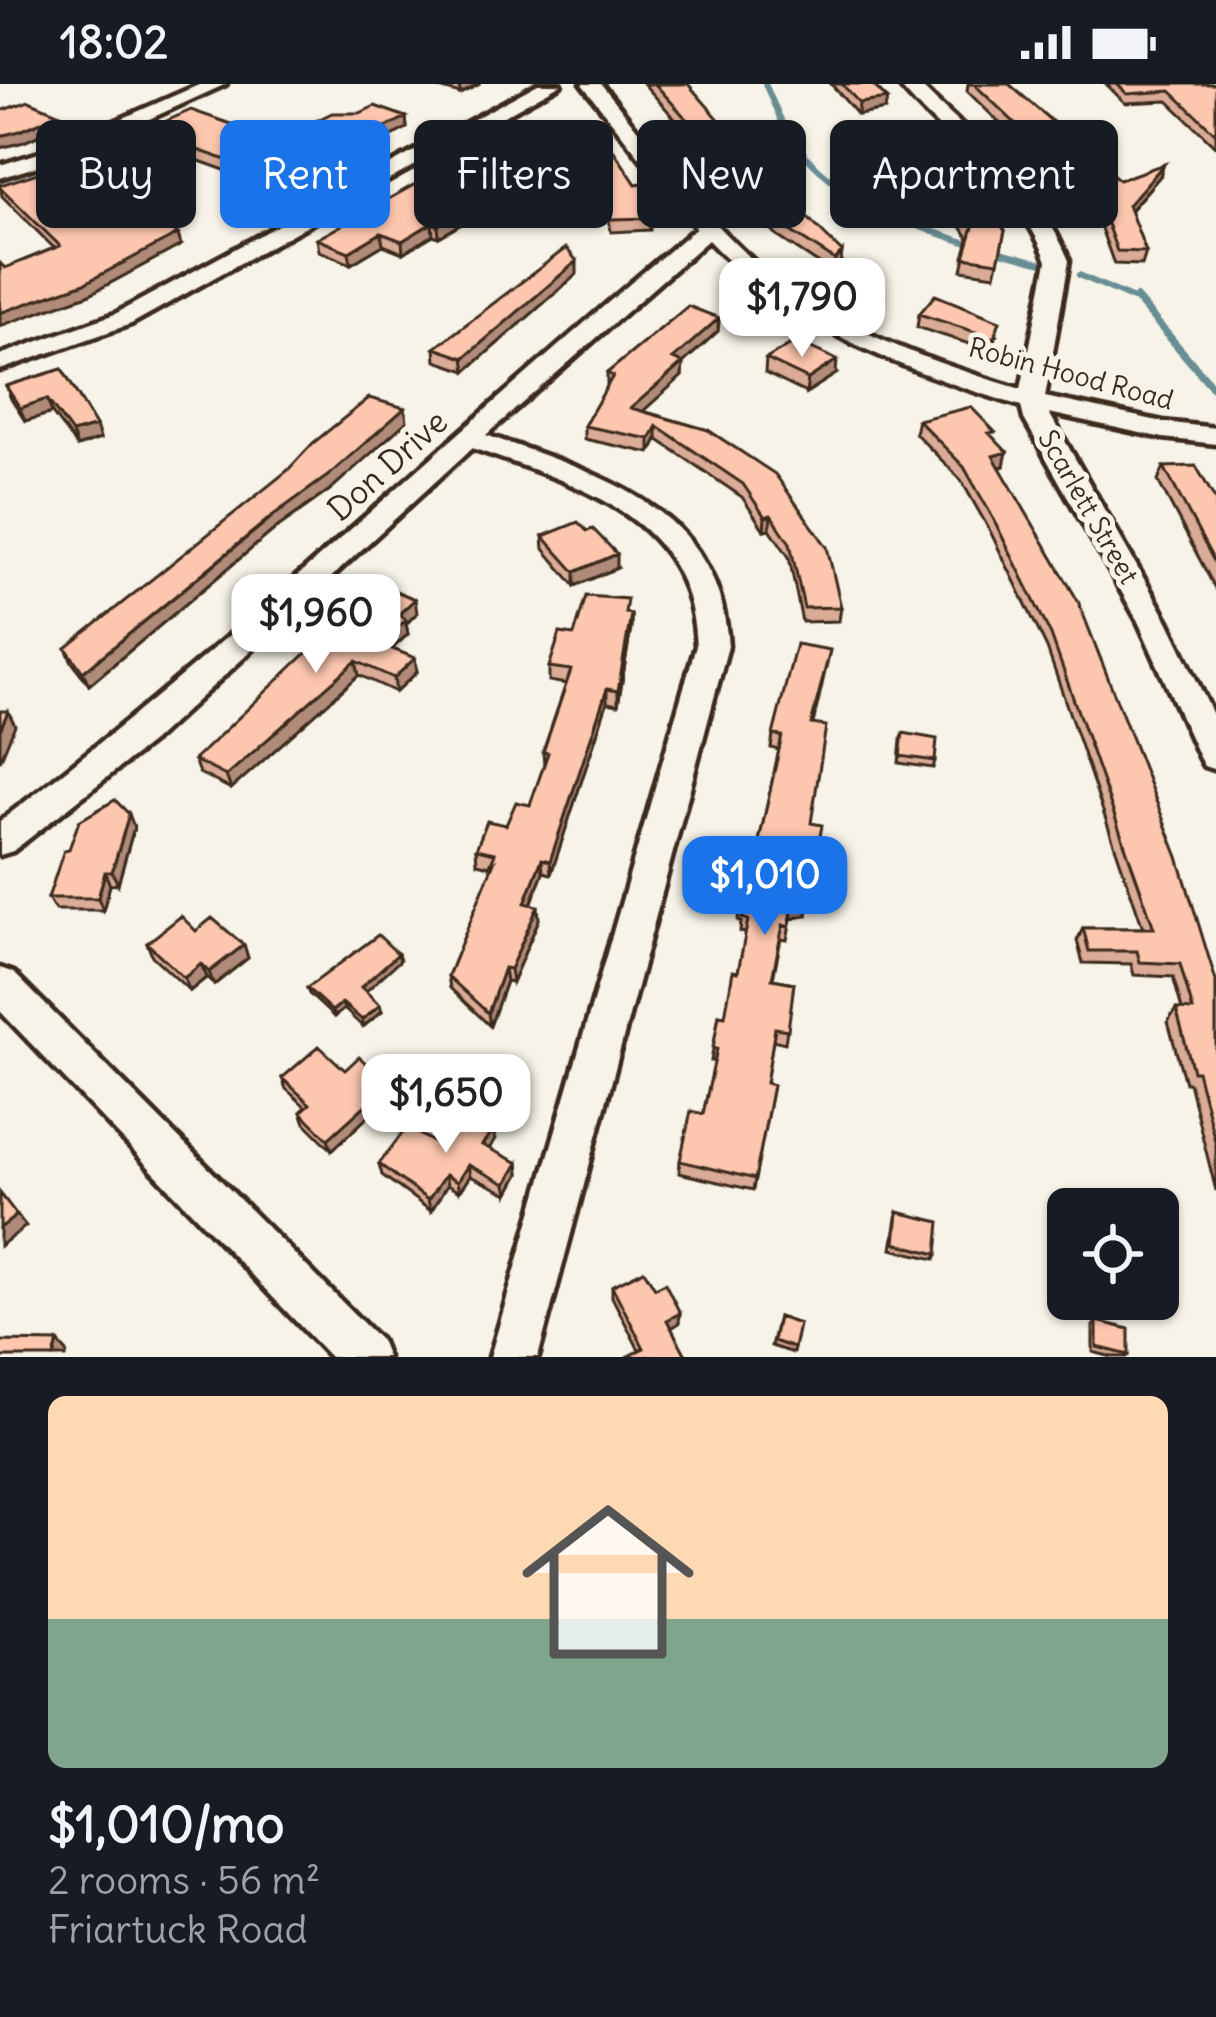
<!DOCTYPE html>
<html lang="en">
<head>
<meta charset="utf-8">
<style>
  :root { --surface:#171b24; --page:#20242c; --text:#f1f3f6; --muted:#9ea1a6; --accent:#1a73e8 }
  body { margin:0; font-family:Delius,sans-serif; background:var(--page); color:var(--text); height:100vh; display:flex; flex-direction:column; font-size:45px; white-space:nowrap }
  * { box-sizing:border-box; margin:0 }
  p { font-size:39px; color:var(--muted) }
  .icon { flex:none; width:66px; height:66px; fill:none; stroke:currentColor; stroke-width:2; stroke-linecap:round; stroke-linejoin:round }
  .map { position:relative; height:1273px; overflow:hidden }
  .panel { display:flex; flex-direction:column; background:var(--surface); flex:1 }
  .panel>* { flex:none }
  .hud { position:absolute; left:36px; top:36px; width:1146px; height:108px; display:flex; gap:24px }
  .tools { position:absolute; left:1047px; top:1104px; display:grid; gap:24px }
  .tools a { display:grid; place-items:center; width:132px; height:132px; border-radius:18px; background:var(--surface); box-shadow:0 3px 9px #0004; font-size:60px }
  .price { position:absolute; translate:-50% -102px; padding:0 27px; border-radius:24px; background:#fff; color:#222; font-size:39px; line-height:78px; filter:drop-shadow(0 3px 6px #0008) }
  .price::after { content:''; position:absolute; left:50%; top:72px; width:36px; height:27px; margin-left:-18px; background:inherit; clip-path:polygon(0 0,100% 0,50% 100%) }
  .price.on { background:var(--accent); color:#fff }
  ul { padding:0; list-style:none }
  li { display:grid; align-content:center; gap:24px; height:636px; padding:0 48px }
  li span { display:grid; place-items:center; height:372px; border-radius:18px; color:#555 }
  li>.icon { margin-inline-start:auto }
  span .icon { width:216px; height:216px; fill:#fffc; stroke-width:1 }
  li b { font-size:51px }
  .tag { padding:0 42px; border-radius:18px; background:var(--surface); box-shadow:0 3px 9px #0004; font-size:42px; line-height:108px }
  .tag.on { background:var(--accent); color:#fff }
  .status { display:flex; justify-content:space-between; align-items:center; height:84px; padding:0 60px; background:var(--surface); direction:ltr }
  .status svg { height:33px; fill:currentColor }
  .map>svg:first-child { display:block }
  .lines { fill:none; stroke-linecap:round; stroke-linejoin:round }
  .stream-far1 { stroke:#678e94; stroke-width:6 }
  .stream { stroke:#678e94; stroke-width:8 }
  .street-casing { stroke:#3b2a1e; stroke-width:9 }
  .street { fill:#f7f3e8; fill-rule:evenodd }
  .wall { fill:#daab96; stroke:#3b2a1e; stroke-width:3 }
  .shaded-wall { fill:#b18b7a; stroke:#3b2a1e; stroke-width:3 }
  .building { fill:#fdc7af; stroke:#3b2a1e; stroke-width:3 }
  .labels { text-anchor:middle; stroke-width:10; stroke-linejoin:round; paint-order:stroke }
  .far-street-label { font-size:27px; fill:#3b2a1e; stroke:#f7f3e8 }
  .street-label { font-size:33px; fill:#3b2a1e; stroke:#f7f3e8 }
</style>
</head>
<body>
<div class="status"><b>18:02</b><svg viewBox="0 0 49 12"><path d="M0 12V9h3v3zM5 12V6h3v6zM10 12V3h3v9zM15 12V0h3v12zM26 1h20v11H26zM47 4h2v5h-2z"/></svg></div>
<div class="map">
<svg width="1216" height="1273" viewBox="0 0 1216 1273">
  <rect width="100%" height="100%" fill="#f7f3e8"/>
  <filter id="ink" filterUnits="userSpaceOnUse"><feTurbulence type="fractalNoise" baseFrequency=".00833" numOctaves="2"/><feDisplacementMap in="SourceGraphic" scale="24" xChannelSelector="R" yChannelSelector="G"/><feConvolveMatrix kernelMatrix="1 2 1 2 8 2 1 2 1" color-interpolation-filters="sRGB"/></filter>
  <g filter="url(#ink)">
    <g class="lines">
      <path class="stream-far1" d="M765,0C773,17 779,35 789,51C844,132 954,155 1042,179
        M1079,191L1138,217"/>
      <path class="stream" d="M1136,214L1216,307"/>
      <g class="street-casing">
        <path id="street" d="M201,0H226L66,73L0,94V81L52,65Z
          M538,0H561L131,240L0,286V271L115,230Z
          M582,0H601C651,61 697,128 757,180C831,243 930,278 1021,305L1047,177C1020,103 946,58 898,0H918C971,52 1041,105 1069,177L1045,313L1163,338L1216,344V360L1163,354L1049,329L1168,537L1216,637V686L1204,682L1199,673L1138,537L1024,335L1021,322C907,287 792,245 708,156L486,351C599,391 719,420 728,562L538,1273H490L696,562C691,429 578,402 472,364L152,658L13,767L0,771V737C243,553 462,339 696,144Z
          M0,884L14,889L380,1256L387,1273H330L0,927Z"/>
      </g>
      <use href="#street" class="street"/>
    </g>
    <path class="wall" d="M425,0H480L460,10Z
      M644,0H688L771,108L842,168L840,181L833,189L777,152L750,124L751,112L745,114Z
      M831,0H872L887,15L885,26L858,31Z
      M968,0H1009L1119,96L1160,92L1130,127L1146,168L1142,181L1114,180L1086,103L1071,105L1059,97L967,7Z
      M1106,0H1216V63L1168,17L1125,19Z
      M406,33L407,44L285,108L147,58L144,47L277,56Z
      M580,71L636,100L650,134V146L611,148L604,108L593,109L580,83Z
      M930,80L1005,147L995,191L962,186L969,155L928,92Z
      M0,101L105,131L181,161L88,211L5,184L54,164L2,112Z
      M496,109V120L439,153L433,151L403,169L383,161L351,180L319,167L317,155Z
      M577,190L466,287L436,277L435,264Z
      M919,230L997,250L991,267L917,243Z
      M719,234L718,247L683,279L682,292L643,327L708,346L841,523L839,537L802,538L789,473L770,445L764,446L742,413L657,355L650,369L584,355V342L607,303V289Z
      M766,275L836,290L806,309L765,289Z
      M62,285L96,342L100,355L77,363L52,329L25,337L11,315L6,302Z
      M918,336L994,354L1004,382L1000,383L1216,897V1107L1189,999H1185L1168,938L1176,925H1182L1173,893L1134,891L1131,880L1083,879L1077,857L1083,844H1143L1047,564L990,447L961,396L915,349Z
      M407,337L331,405L275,445L89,601L72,578L66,564Z
      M1164,383L1216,417V506L1158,397Z
      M543,452L617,484L575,502L544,465Z
      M417,529L406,540L408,550L392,565L415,574L417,588L396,608L359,591L231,705L199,689L194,676Z
      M626,529L631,530V544L618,621L607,619L551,790L543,788L531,821L539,835L512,898L506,897L490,942L450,904L448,892L491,787L490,782L477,779L476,765L530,721L544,682L543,668L566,600L549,597V583L574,551Z
      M830,566L813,640L811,739L807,831L791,835L787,856L781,855L773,895L794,899L785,959L773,956L766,999L773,1001L753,1106L679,1089L680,1077L703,1030L715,977H711L719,931L725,932L738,888L746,849L740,848L741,838L738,837L739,824L753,785L779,666L771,664L773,651Z
      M901,656L935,677L933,684L899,679Z
      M134,743L118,800L110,801L103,826H55L48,814L69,765Z
      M196,847L244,861L248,874L214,901L207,893L190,907L152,872L147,859Z
      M398,870L400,876L365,907L382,927L363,943L344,925L334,933L309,910L307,904Z
      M345,986L401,1011L404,1023L386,1040L373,1028L332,1066L305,1039L301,1028L306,1023L286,1005L282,994Z
      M495,1056L489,1065L518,1079L519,1090L508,1110L470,1092L459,1108L447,1101L431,1127L382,1091L379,1080L437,1060Z
      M898,1128L937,1170L935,1175L892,1165Z
      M612,1202L655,1204L679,1239L639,1266L612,1213Z
      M778,1233L799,1240L793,1269L771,1262Z
      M1097,1237L1129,1271L1127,1273H1112L1093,1268V1242Z"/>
    <path class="shaded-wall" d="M459,0H480L460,10Z
      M887,15L885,26L858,31L859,19Z
      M60,30L63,41L24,58L0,64V52Z
      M406,33L407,44L285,108L283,96Z
      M1164,80L1160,92L1124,133L1128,121Z
      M1089,91L1086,103L1071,105L1074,93Z
      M604,95V108L593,109V97Z
      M772,96L771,109L745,114L746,101Z
      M496,109V120L439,153L438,141Z
      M432,139L433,151L403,169L402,157Z
      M381,149L383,161L351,180L349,168Z
      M178,150L181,161L88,211L0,242V229Z
      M842,168L840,181L833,189L835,176Z
      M577,177V190L466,287L464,274Z
      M719,234L718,247L683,279L682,292L631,338V324L673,275Z
      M837,276L836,290L806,309L808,295Z
      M47,315L52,329L25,337L20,324Z
      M405,324L407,337L331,405L275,445L89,601L83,588Z
      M96,342L100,355L77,363L72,349Z
      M657,342V355L650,369V355Z
      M1007,368L1004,382L990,385L993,372Z
      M771,431L770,445L764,446L765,433Z
      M617,470V484L575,502V488Z
      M415,515L417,529L406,540L408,550L382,574L380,560L399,530Z
      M631,530V544L618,621V607Z
      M415,574L417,588L396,608L394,594Z
      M356,577L359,591L231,705L226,692Z
      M607,605V619L551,790L550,777Z
      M8,627L15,641L0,677V646Z
      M129,730L134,743L118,800L112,788Z
      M542,775L543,788L526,833L525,819Z
      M105,788L110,801L103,826L98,814Z
      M809,818L807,831L791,835L793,821Z
      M538,822L539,835L512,898L510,885Z
      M244,861L248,874L214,901L209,888Z
      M398,870L400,876L363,910L361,903Z
      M201,880L207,893L190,907L184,894Z
      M504,884L506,897L490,942L488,929Z
      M342,919L344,925L334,933L332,927Z
      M380,921L382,927L363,943L362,936Z
      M401,1011L404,1023L386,1040L383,1028Z
      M370,1017L373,1028L332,1066L328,1055Z
      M494,1045L495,1056L484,1072L482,1061Z
      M518,1079L519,1090L508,1110L506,1100Z
      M468,1081L470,1092L459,1108L457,1098Z
      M445,1091L447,1101L431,1127L428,1116Z
      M17,1131L26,1142L0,1162V1144Z
      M680,1229L679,1239L666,1246L667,1236Z
      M58,1258L67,1268L66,1273H54Z"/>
    <path class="building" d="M655,0H688L772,96L746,101Z
      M842,0H872L887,15L859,19Z
      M974,0H1009L1119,96L1164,80L1128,121L1146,168L1117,167L1089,91L1074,93L1062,84Z
      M1117,0H1216V50L1171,7L1127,10Z
      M29,17L60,30L20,47L0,52V27Z
      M375,22L406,33L283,96L144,47L191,26L277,56L332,29H360Z
      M614,67L636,100L642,99L650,134L611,135L604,95L593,97L580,71Z
      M941,72L984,116L1005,147L998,178L964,173L973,143L930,80Z
      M50,85L105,131L132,121L178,150L85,199L0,229V179L5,184L60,162L0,103V101Z
      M437,88L496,109L438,141L432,139L402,157L381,149L349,168L317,155Z
      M780,106L842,168L835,176L778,139L751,111Z
      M566,164L577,177L464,274L435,264Z
      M935,211L1000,237L994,254L919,230Z
      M688,222L719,234L673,275L683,279L631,324L708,346L775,390L827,463L841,523L804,524L790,459L771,431L765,433L743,400L657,342L650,355L584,342L613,292L607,289Z
      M796,257L837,276L808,295L766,275Z
      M62,285L96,342L72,349L47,315L20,324L6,302Z
      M369,314L405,324L329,391L272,432L83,588L66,564L287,387L313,359Z
      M971,323L995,348L989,349L1007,368L993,372L1078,517L1178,773L1216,897V1061L1197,987H1193L1176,925L1193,926L1180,880L1140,878L1137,867H1089L1083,844H1154L1051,551L993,434L964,383L918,336Z
      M1196,382L1216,417V481L1164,383Z
      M578,438L587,447L593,445L617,470L575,488L543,452Z
      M379,500L415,515L399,530L406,536L380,560L415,574L394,594L356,577L226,692L194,676Z
      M586,512L627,515L625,529L631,530L618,607L607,605L550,777L542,775L525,819L538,822L510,885L504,884L488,929L448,892L494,778L490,781L495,769L476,765L487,737L506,741L516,718L530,721L548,669L543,668L571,586L549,583L560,549L574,551Z
      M796,560L830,566L811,640L826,642L811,739L822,741L809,818L793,821L789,843L783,841L772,895L794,899L788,946L775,944L766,999L773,1001L755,1095L680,1077L691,1027L703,1030L717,965L713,964L719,931L725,932L733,887L738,888L748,836L742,834L744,825L739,824L748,784L753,785L782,652L773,651Z
      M0,627H8L0,646Z
      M903,649L937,655L935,677L900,672Z
      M115,716L129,730L112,788H105L98,814H48L64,766L69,765L79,737Z
      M181,832L196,847L212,834L244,861L209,888L201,880L184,894L147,859Z
      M378,851L398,870L361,903L380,921L362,936L342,919L332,927L307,904Z
      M319,962L345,986L359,973L401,1011L383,1028L370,1017L328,1055L301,1028L310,1020L282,994Z
      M462,1026L494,1045L482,1061L518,1079L506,1100L468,1081L457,1098L445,1091L428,1116L379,1080L407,1043L437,1060Z
      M0,1109L17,1131L0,1144Z
      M898,1128L940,1138L937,1170L895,1159Z
      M644,1186L655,1204L665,1199L680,1229L667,1236L687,1273H626L644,1264L612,1202Z
      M778,1233L799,1240L794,1264L773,1257Z
      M1097,1237L1129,1245V1271L1097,1263Z
      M0,1257L58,1258L54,1273H0Z"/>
  </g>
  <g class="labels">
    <g class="far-street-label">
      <text transform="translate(1071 290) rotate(15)" y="9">Robin Hood Road</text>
      <text transform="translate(1088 423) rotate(60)" y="9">Scarlett Street</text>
    </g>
    <g class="street-label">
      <text transform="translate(387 381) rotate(-42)" y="12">Don Drive</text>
    </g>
  </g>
</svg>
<div class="tools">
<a><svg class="icon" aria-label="locate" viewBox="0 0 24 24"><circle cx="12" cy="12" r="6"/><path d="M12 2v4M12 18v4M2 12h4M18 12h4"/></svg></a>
</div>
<b class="price" style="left:802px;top:276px">$1,790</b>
<b class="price" style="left:316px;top:592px">$1,960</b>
<b class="price on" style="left:765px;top:854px">$1,010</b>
<b class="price" style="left:446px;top:1072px">$1,650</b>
<div class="hud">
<a class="tag">Buy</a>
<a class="tag on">Rent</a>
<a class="tag">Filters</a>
<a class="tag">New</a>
<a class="tag">Apartment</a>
</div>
</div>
<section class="panel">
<ul>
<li><span style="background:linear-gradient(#ffd9b3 60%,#7fa58c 0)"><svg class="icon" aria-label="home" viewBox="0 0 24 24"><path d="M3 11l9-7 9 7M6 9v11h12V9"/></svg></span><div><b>$1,010/mo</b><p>2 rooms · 56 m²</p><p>Friartuck Road</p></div></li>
</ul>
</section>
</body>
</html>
